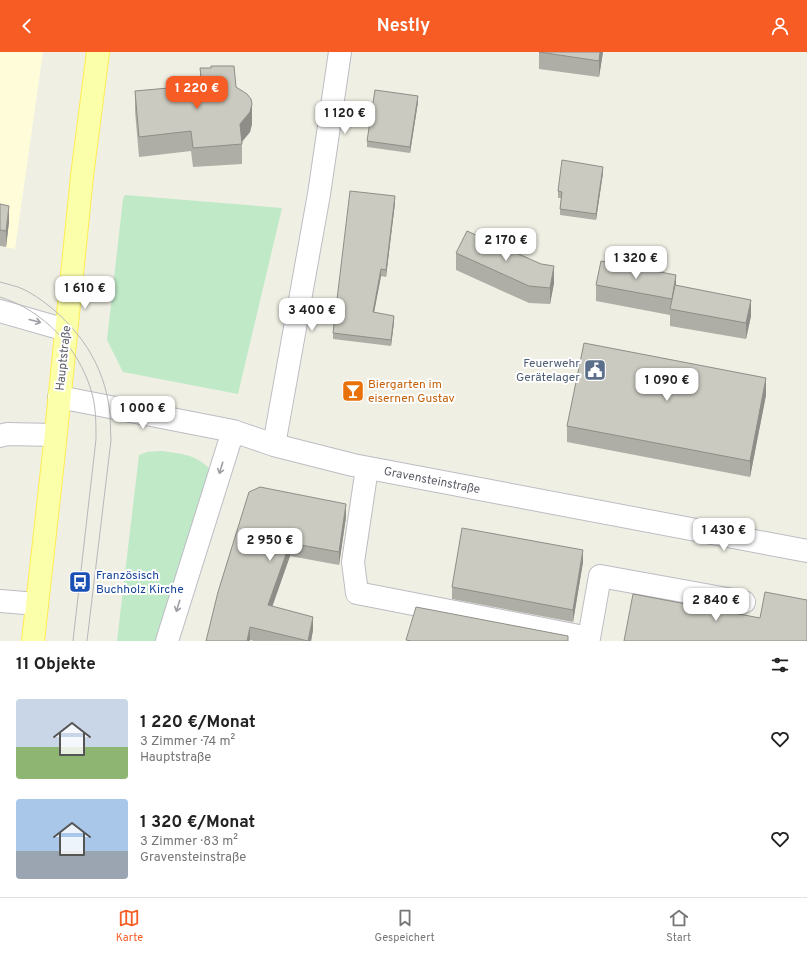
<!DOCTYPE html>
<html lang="de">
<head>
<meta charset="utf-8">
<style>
  :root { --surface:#fff; --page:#f2f2f2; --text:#222; --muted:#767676; --line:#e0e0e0; --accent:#f65c24 }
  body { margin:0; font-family:Overpass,sans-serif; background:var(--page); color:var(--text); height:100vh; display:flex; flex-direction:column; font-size:15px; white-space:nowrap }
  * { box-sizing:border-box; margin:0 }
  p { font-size:13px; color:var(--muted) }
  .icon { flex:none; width:22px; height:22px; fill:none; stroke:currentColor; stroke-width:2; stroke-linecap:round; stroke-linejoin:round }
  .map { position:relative; height:589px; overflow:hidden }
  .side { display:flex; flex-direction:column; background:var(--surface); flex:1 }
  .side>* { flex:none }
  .price { position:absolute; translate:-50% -34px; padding:0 9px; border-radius:8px; background:#fff; color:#222; font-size:13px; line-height:26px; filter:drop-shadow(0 1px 2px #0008) }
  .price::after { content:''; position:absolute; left:50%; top:24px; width:12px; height:9px; margin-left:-6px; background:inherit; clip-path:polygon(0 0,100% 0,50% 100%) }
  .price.active { background:var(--accent); color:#fff }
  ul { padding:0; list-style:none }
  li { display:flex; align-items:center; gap:12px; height:100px; padding:0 16px }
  li span { display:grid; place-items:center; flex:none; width:112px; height:80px; border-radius:4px; color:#555 }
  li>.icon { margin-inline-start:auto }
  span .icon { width:48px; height:48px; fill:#fffc; stroke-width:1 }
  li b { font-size:17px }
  h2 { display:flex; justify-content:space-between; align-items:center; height:48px; padding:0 16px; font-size:17px }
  header { display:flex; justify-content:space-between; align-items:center; height:52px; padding:0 16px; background:var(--accent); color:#fff; font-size:18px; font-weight:700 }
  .dock { display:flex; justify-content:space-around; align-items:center; height:56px; border-top:1px solid var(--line); background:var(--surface); font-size:11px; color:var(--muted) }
  .dock a { display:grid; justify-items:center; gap:2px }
  .dock .active { color:var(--accent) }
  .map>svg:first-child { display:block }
  .commercial { fill:#fffdd9 }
  .green { fill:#bfe9c7 }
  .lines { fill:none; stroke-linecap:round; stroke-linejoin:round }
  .minor-casing { stroke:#bcbdc4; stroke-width:24 }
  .major-casing { stroke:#fced51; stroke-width:24 }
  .minor { stroke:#fff; stroke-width:22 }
  .major { stroke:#fcffa9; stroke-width:22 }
  .tram { stroke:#b7b7b9; stroke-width:1 }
  .wall { fill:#afaea6 }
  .shaded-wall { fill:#8e8d87 }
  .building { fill:#cbcac1; stroke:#8e8d87 }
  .oneway { stroke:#9d9ea3 }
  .labels { text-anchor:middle; stroke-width:4; stroke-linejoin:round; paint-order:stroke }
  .street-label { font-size:12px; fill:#5c5e66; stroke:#fff }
  .service-label { font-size:12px; fill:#4e5e75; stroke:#fff; text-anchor:end }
  .food-label { font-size:12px; fill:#c56008; stroke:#fff; text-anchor:start }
  .transit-label { font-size:12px; fill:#164399; stroke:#fff; text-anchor:start }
</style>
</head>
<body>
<header><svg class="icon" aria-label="back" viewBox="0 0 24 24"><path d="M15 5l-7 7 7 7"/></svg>Nestly<svg class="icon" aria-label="person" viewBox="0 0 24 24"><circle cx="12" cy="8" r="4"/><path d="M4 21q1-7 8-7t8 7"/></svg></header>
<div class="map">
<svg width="807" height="589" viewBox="0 0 807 589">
  <rect width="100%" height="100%" fill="#f0efe4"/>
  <path class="commercial" d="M0,0H43L15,197L0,194Z"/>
  <path class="green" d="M125,143L282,156L238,342L123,320L107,288L123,147Z
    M161,399C183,402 196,402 212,419L156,589H117L139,403L147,400Z"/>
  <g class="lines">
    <g class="minor-casing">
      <path id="minor" d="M0,259L66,278
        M59,345L233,379L274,393L353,413L807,499
        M0,384L7,382L55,383
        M274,393L319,142L340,0
        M367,416L353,510L357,541L589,586L600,524L744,550
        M0,549L37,552
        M167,589L233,379"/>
    </g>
    <g class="major-casing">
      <path id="major" d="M33,589L54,400L82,124L98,0"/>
    </g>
    <use href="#minor" class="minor"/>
    <use href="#major" class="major"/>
    <path class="tram" d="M0,230C6,232 12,233 18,235C31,240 43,249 54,258C84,284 103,315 109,354C111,365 110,377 111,388L87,589
      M0,245C43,258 78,295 91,338C96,353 96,371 96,387L73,589"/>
  </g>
  <path class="wall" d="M539,0H603L599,25L539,17Z
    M200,16L236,35L252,72L250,80L242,90V112L193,115L191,99L139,105L135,59V39L200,33Z
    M418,50L410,101L367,95V89Z
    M603,121L596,168L560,163V157L561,146H558V139Z
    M395,151L386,225L381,224L374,260L394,270L391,294L333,287V281Z
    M0,152L9,170L6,195L0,194Z
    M456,201L541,212L554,231L550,252L529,251L456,218Z
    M596,233H676L751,264L746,287L670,274V263L596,249Z
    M766,343L750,425L567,390V374Z
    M260,435L346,465L339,513L290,504L272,554L313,578L311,589H254L250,588V589H206Z
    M583,510L573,570L452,547V535Z"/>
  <path class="shaded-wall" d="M600,0H603L599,25V9Z
    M418,44V50L410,101V95Z
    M252,52V72L250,80L240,92V72Z
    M603,115V121L596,168V162Z
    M395,144V151L386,225V218Z
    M9,154V170L6,195V179Z
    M554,214V231L550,252V236Z
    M381,217V224L373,266V260Z
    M676,223V239L672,247Z
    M751,248V264L746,287V271Z
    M394,264V270L391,294V288Z
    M766,326V343L750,425V409Z
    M346,452V465L339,513V500Z
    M290,491V504L268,567V553Z
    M583,498V510L573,570V558Z
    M313,565V578L311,589H308Z
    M250,575V589H247Z"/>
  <path class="building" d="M539,0H600L599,9Z
    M211,14H234L236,35L247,42L251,47L252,52L250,60L240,72L242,92L193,96L191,79L139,85L135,39L202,33L200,16H211Z
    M375,38L418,44L410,95L367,89Z
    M562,108L603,115L596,162L560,157L562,140L558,139Z
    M350,139L395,144L386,218L381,217L373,260L394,264L391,288L333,281Z
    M0,152L9,154L6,179L0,178Z
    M467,179L541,212L554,214L550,236L529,234L456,201Z
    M601,209L676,223L672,247L596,233Z
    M675,233L751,248L746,271L670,257Z
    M584,291L766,326L750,409L567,374Z
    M260,435L346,452L339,500L290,491L268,553L313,565L308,589L250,575L247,589H206L218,540L249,440Z
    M462,476L583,498L573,558L452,535Z
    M765,540L807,548V589H624L633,542L760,566Z
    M416,555L568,584V589H411L406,588Z"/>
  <defs><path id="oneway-shaft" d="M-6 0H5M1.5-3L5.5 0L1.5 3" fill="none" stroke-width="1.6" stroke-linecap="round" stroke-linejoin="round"/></defs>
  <g class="oneway">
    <use href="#oneway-shaft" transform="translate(35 269) rotate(15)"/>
    <use href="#oneway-shaft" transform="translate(221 416) rotate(107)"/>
    <use href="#oneway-shaft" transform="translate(178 554) rotate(107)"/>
  </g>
  <defs>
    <g id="civic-square" transform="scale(1.15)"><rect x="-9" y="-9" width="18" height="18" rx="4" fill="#5c6f8a" stroke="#fff"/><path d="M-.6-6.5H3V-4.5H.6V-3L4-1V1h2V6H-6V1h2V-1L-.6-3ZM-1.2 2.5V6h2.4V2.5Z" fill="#fff"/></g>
    <g id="bar-square" transform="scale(1.15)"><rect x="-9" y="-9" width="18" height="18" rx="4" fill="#e8710a" stroke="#fff"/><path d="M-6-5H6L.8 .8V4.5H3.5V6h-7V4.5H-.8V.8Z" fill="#fff"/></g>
    <g id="bus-square" transform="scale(1.15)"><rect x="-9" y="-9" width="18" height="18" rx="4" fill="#1a4fb4" stroke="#fff"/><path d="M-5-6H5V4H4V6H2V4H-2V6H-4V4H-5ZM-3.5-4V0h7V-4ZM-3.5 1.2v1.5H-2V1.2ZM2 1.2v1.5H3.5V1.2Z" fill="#fff"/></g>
  </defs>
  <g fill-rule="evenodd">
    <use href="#civic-square" x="595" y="318"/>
    <use href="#bar-square" x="353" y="339"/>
    <use href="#bus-square" x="80" y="530"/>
  </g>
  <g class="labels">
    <g class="street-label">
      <text transform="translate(63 306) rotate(-84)" y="4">Hauptstraße</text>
      <text transform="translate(432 428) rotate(11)" y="4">Gravensteinstraße</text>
    </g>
    <g class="service-label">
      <text x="580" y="315">Feuerwehr<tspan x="580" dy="14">Gerätelager</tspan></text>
    </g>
    <g class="food-label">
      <text x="368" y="336">Biergarten im<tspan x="368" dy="14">eisernen Gustav</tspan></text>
    </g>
    <g class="transit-label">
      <text x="96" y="527">Französisch<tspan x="96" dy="14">Buchholz Kirche</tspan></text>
    </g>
  </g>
</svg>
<b class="price active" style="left:197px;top:58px">1 220 €</b>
<b class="price" style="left:345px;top:83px">1 120 €</b>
<b class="price" style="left:506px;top:210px">2 170 €</b>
<b class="price" style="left:636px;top:228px">1 320 €</b>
<b class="price" style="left:85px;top:258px">1 610 €</b>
<b class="price" style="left:312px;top:280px">3 400 €</b>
<b class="price" style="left:667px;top:350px">1 090 €</b>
<b class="price" style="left:143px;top:378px">1 000 €</b>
<b class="price" style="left:724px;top:500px">1 430 €</b>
<b class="price" style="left:270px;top:510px">2 950 €</b>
<b class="price" style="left:716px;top:570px">2 840 €</b>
</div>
<section class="side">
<h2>11 Objekte<svg class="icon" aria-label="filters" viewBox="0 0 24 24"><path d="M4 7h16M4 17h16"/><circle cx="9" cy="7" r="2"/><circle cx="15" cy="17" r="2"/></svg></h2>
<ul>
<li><span style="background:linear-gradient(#c9d6e8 60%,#8fb573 0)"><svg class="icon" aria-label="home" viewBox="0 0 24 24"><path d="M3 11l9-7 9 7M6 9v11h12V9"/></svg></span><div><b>1 220 €/Monat</b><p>3 Zimmer · 74 m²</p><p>Hauptstraße</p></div><svg class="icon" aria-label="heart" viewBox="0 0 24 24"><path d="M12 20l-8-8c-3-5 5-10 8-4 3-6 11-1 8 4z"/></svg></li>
<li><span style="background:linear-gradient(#a9c7e8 65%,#9aa5b1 0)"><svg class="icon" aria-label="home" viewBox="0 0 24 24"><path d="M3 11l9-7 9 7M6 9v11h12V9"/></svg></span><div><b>1 320 €/Monat</b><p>3 Zimmer · 83 m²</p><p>Gravensteinstraße</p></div><svg class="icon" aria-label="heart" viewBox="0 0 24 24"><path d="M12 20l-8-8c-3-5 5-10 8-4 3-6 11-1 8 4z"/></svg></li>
</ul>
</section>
<nav class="dock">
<a class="active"><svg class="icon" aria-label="map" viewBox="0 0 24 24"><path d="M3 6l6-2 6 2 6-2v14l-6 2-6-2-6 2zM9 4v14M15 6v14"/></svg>Karte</a>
<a><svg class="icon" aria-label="saved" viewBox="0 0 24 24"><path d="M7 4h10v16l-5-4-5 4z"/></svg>Gespeichert</a>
<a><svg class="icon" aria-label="home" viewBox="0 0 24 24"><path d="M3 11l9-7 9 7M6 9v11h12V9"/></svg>Start</a>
</nav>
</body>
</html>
